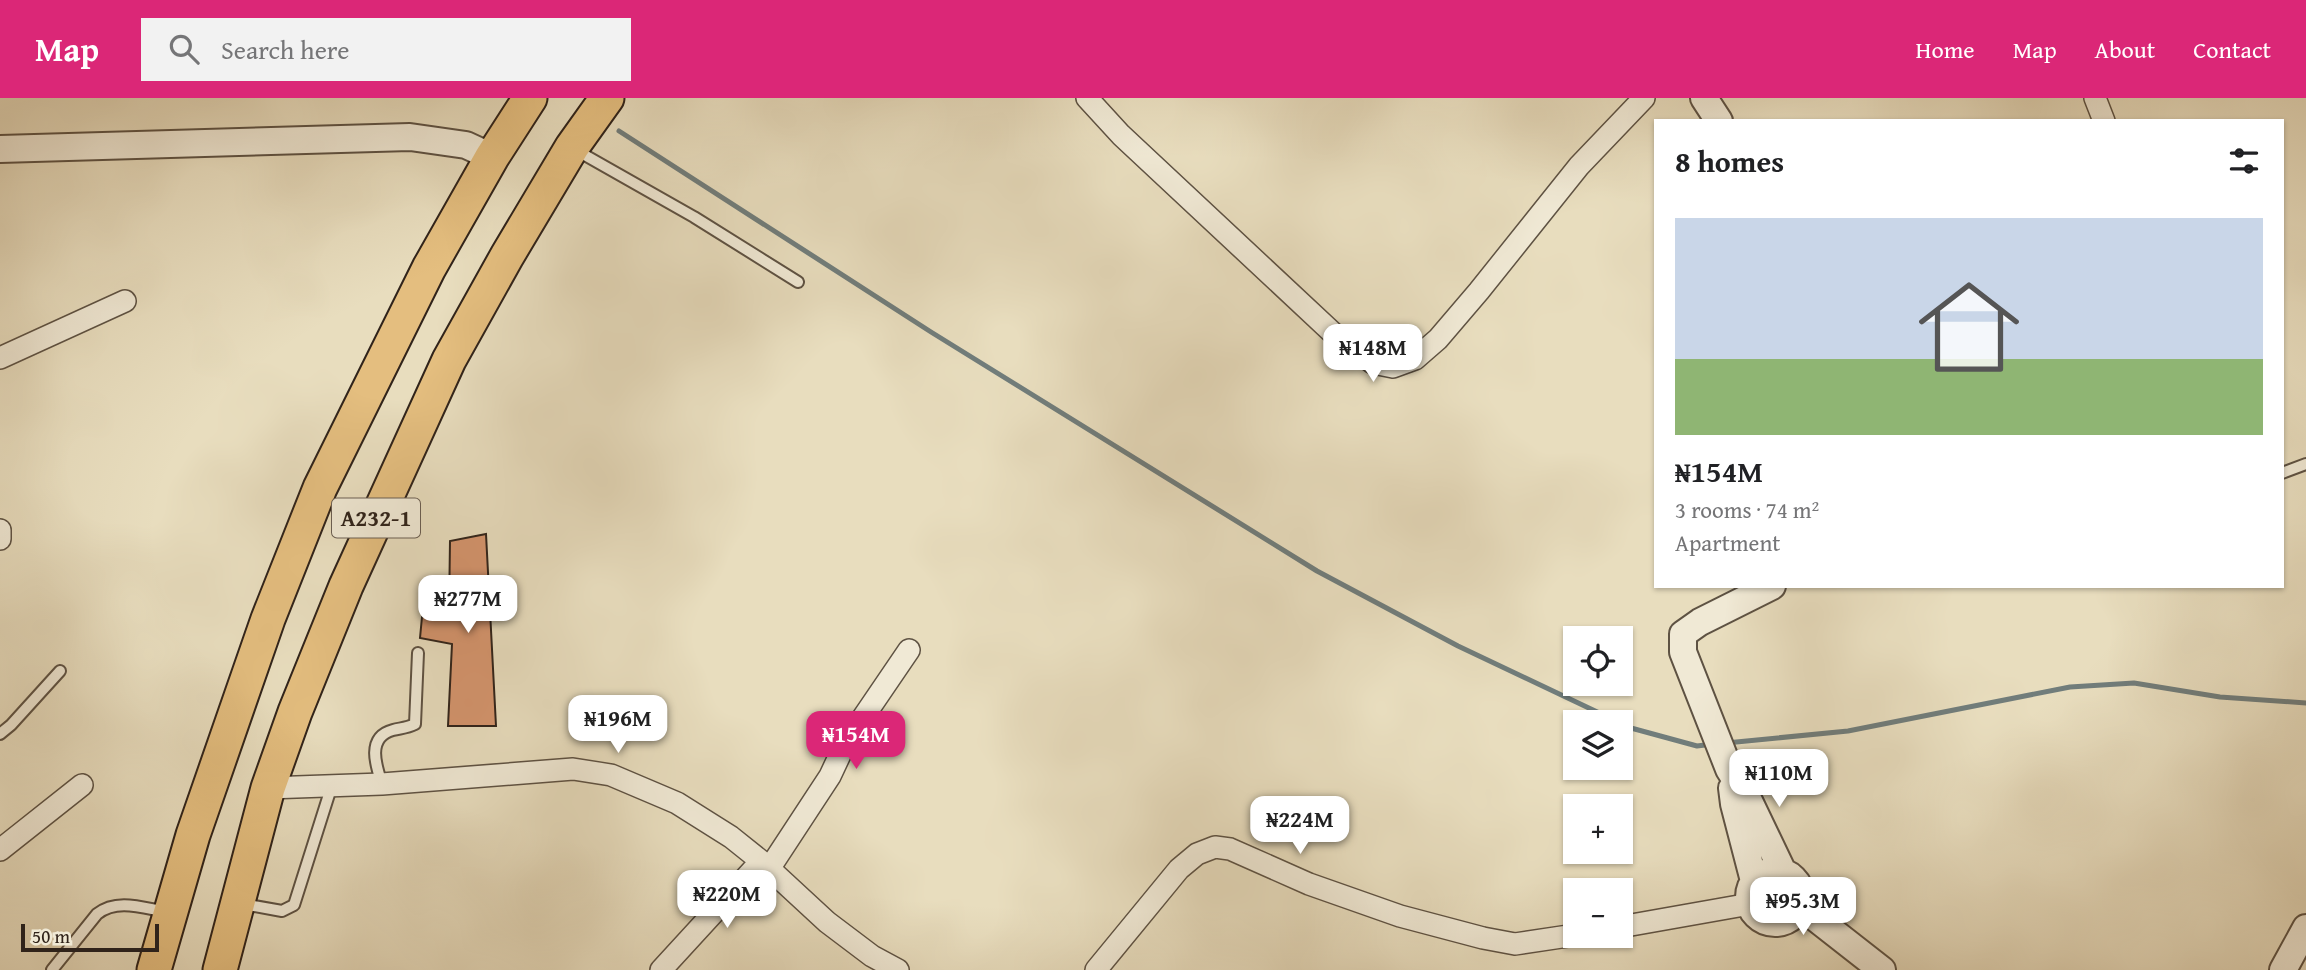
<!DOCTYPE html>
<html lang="en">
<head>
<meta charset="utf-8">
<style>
  :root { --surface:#fff; --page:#f2f2f2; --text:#202124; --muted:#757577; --line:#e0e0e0; --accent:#db2777 }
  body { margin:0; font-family:"Gentium Book Plus",serif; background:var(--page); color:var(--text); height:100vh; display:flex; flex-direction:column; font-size:26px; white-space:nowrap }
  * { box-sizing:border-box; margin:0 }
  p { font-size:23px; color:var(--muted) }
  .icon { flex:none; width:38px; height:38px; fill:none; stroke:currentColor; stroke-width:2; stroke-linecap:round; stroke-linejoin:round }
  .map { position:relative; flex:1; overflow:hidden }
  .side { position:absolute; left:1654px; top:21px; width:630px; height:469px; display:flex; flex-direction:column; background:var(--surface); border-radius:0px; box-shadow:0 2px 5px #0004 }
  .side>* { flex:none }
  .fabs { position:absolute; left:1563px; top:528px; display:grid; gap:14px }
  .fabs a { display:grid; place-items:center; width:70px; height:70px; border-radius:0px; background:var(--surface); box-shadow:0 2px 5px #0004; font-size:35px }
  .scale { position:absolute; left:21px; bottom:18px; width:138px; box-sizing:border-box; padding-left:7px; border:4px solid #30231a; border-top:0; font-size:19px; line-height:24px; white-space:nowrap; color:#30231a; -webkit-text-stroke:5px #f0e9d5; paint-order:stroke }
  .price { position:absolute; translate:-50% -60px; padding:0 16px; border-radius:14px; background:#fff; color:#222; font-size:23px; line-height:46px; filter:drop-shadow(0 2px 4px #0008) }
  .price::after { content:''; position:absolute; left:50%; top:42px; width:21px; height:16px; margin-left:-10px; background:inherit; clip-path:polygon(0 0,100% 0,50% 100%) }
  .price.current { background:var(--accent); color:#fff }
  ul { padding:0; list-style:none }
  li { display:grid; align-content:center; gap:14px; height:371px; padding:0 21px }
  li+li { border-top:2px solid var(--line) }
  li span { display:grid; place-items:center; height:217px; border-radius:0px; color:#555 }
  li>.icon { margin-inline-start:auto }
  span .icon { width:126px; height:126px; fill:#fffc; stroke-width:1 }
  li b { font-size:30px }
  h2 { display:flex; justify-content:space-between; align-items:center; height:84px; padding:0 21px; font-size:30px }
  header { display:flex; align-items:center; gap:42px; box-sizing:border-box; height:98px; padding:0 35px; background:var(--accent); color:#fff }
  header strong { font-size:33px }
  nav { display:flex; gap:38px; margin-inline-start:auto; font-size:24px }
  .search { width:490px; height:63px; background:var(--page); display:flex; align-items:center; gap:18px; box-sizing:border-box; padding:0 24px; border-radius:0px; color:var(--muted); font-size:26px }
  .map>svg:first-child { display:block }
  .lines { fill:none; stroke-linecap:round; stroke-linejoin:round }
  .stream { stroke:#717d7b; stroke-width:5 }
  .building { fill:#d5956e; stroke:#30231a; stroke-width:2 }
  .service-casing { stroke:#5e5243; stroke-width:14 }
  .minor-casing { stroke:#5e5243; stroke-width:24 }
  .tertiary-casing { stroke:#5e5243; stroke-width:30 }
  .trunk-casing { stroke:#30231a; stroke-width:37 }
  .service { stroke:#f0e9d5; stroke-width:10 }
  .minor { stroke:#f0e9d5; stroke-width:21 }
  .tertiary { stroke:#f0e9d5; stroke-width:26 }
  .trunk { stroke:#e4be7f; stroke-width:33 }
  .labels { text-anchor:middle; stroke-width:7; stroke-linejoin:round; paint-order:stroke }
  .shield { fill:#f0e9d5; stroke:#6a5e52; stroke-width:2 }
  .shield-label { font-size:23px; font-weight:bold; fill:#30231a }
</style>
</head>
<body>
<header>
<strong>Map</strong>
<div class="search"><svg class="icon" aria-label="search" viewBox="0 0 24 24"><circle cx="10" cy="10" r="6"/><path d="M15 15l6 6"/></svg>Search here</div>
<nav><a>Home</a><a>Map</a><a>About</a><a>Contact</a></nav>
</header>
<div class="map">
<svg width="2306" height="872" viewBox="0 0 2306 872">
  <rect width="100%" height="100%" fill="#e8ddbe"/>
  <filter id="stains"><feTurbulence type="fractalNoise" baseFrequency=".00286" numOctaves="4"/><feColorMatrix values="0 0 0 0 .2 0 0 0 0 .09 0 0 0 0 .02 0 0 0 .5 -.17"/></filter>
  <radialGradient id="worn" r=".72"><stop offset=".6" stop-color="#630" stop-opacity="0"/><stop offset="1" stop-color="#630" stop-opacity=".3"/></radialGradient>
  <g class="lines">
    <path class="stream" d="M619,33L931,234L1317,473L1458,548L1631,630L1697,648L1713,646
      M1726,645L1848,633L2070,589L2134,585L2220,599L2306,605"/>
  </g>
  <path class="building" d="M486,436L496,628H448L452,546L420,540L422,519L449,515L450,443Z"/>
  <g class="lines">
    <g class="service-casing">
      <path id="service" d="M574,51L694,119L798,184
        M2282,375L2306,366
        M0,636L11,627L60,573
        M382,686C376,668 366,639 393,632C401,630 407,630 415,626L418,555
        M243,806L282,813L294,807L332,687
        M52,872L97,816C117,800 143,810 167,814"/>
    </g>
    <g class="minor-casing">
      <path id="minor" d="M1087,0L1121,37L1335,237L1373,265L1393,269L1415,261L1438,241L1479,193L1579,68L1644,0
        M2095,0L2104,23
        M0,260L125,203
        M0,432V441
        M268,690L382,686L573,671L611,677L677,705L731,739L761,763L827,824L872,858L898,872
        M0,752L82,687
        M769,771L830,678L845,646L909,552
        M1620,829L1750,806
        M661,872L761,763
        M1096,872L1179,771L1197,756L1215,749L1230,751L1309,786L1400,818L1483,840L1515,846L1575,837"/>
    </g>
    <g class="tertiary-casing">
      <path id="tertiary" d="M1704,0L1719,23
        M0,51L410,39L466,47L492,59
        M1772,488L1700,524L1683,536V554L1729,671L1749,703L1783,774
        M1732,690L1734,706L1754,783
        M1749 799a26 26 0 1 1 52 0a26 26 0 1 1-52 0Z
        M1799,807L1882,872
        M2283,872L2306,830"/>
    </g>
    <g class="trunk-casing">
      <path id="trunk" d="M154,872L193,737L268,521L320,390L429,170L492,59L530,0
        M220,872L268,690L295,614L346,488L449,262L507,158L572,49L607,0"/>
    </g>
    <use href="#service" class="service"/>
    <use href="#minor" class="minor"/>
    <use href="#tertiary" class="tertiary"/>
    <use href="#trunk" class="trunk"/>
  </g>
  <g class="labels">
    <rect class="shield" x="332" y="400.5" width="88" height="39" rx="5"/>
    <g class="shield-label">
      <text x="376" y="428">A232-1</text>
    </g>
  </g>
  <rect width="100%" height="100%" filter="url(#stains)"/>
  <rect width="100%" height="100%" fill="url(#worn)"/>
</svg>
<div class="fabs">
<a><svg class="icon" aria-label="locate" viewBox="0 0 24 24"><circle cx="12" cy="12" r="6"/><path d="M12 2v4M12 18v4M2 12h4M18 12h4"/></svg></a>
<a><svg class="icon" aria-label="layers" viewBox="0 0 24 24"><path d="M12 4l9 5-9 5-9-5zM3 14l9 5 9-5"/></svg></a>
<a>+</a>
<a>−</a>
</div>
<div class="scale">50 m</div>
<b class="price" style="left:1373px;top:286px">₦148M</b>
<b class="price" style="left:468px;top:537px">₦277M</b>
<b class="price" style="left:618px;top:657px">₦196M</b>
<b class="price current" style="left:856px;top:673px">₦154M</b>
<b class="price" style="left:1779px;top:711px">₦110M</b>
<b class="price" style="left:1300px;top:758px">₦224M</b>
<b class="price" style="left:727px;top:832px">₦220M</b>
<b class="price" style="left:1803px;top:839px">₦95.3M</b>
<section class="side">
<h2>8 homes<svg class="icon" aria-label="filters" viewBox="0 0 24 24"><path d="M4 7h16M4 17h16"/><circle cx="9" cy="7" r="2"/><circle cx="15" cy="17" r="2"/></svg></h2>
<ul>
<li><span style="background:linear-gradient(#c9d6e8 65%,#8fb573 0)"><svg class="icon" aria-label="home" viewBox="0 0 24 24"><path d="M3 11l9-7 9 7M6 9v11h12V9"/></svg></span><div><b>₦154M</b><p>3 rooms · 74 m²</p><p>Apartment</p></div></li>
</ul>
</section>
</div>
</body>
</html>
